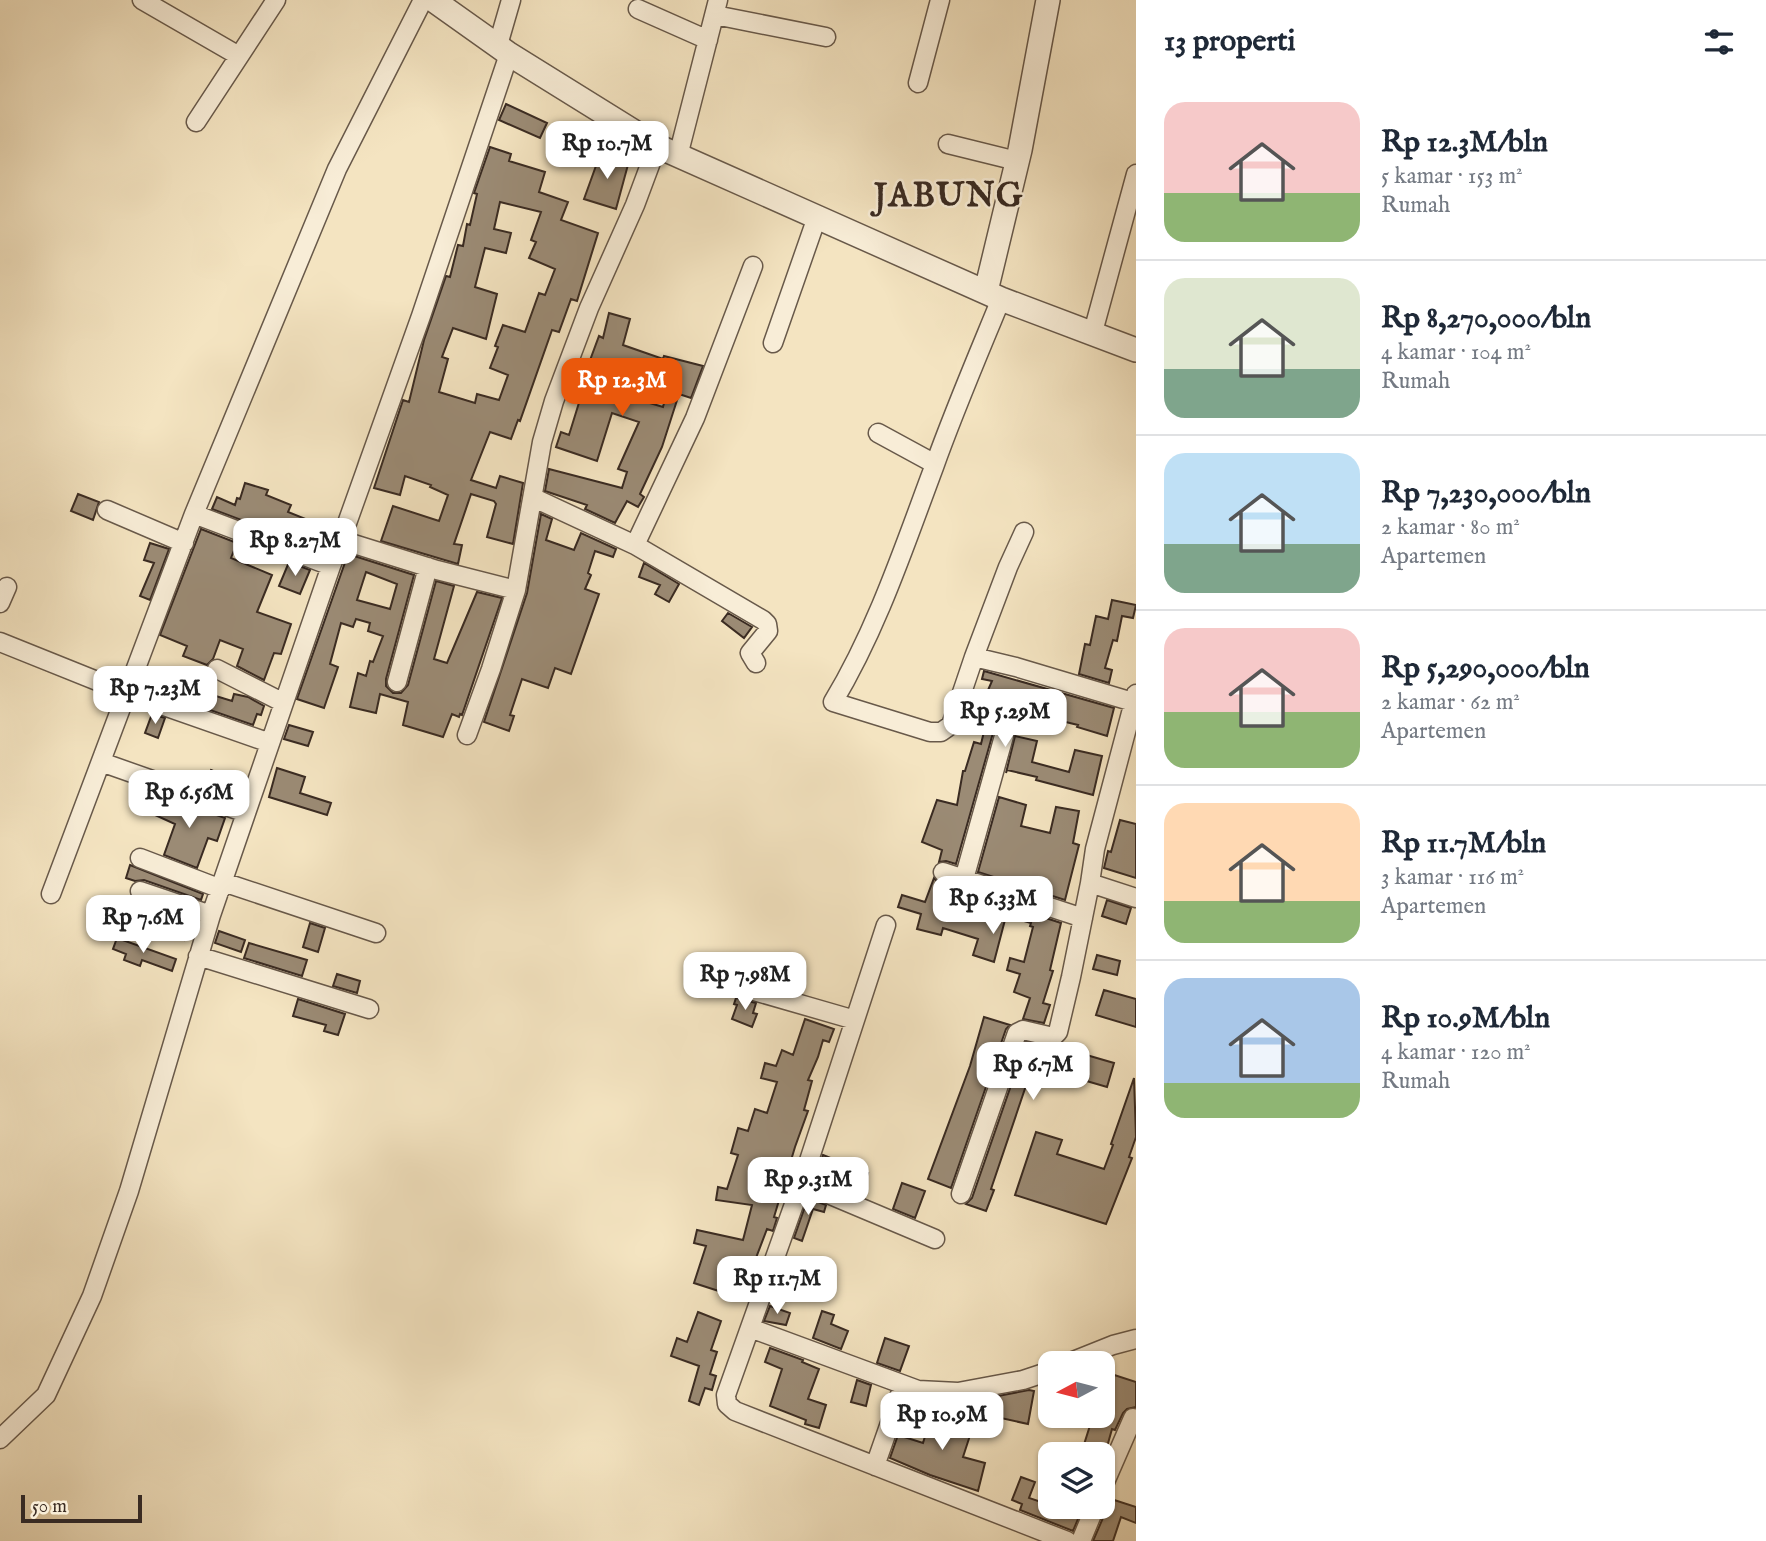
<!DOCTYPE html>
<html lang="id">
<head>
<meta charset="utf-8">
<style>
  :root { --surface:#fff; --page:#f6f6f7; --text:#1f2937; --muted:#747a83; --line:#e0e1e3; --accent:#ea580c }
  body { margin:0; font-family:"IM FELL English",serif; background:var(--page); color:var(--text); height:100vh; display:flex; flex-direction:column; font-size:26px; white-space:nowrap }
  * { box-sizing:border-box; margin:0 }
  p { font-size:23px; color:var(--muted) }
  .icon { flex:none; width:38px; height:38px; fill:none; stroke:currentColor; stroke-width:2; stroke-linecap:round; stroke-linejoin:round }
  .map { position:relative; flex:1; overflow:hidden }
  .side { display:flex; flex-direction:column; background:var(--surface); width:630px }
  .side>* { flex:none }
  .needle { width:46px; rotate:263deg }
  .buttons { position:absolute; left:1038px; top:1351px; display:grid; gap:14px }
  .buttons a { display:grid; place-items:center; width:77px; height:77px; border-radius:14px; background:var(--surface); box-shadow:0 2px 5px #0004; font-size:35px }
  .scale { position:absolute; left:21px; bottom:18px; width:121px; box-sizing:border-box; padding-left:7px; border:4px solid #3a2b22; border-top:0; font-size:19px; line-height:24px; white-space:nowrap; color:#3a2b22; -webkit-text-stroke:5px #f8edd7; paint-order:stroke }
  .price { position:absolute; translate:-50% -60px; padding:0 16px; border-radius:14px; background:#fff; color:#222; font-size:23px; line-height:46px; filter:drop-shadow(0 2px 4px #0008) }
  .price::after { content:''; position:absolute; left:50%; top:42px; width:21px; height:16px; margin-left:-10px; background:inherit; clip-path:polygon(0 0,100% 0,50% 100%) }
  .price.selected { background:var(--accent); color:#fff }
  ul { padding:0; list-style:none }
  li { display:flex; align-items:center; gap:21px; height:175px; padding:0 28px }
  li+li { border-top:2px solid var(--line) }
  li span { display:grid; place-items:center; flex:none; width:196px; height:140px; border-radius:21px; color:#555 }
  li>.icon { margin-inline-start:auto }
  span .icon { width:84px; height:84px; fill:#fffc; stroke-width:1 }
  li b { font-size:30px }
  h2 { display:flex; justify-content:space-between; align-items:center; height:84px; padding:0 28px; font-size:30px }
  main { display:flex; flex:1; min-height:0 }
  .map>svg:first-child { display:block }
  .building { fill:#9b8b75; stroke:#3a2b22; stroke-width:2; fill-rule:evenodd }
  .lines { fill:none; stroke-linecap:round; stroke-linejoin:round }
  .minor-casing { stroke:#68594a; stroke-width:21 }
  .tertiary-casing { stroke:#68594a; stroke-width:26 }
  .minor { stroke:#f8edd7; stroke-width:18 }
  .tertiary { stroke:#f8edd7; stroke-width:23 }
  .labels { text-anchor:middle; stroke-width:5; stroke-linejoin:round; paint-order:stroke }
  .district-label { font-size:33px; font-weight:bold; letter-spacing:2px; fill:#3a2b22; stroke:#f8edd7 }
</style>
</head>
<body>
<main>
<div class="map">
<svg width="1136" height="1541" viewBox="0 0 1136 1541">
  <rect width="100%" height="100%" fill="#f4e4c1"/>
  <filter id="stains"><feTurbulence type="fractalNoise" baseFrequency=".00286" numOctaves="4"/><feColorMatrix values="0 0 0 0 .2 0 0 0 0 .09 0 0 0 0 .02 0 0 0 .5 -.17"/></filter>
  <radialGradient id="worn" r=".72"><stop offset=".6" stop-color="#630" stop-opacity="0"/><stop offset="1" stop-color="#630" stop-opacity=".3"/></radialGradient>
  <path class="building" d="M506,104L547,123L540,138L499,120Z
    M490,147L511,154L509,161L545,172L539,192L568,202L561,220L598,233L577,301L571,299L559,332L552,330L520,421L518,420L511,439L490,432L471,480L496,488L500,476L523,483L513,544L487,537L496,504L494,501L471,494L454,544L462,545L458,564L381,541L393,506L439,521L448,495L430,487L431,485L405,476L400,495L374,488L403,400L409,402L424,340L446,276L450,277L458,245L463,246L467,224L470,225L477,194L474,193ZM500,202L541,212L531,240L536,242L529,258L555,269L545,295L539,293L525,332L503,325L495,346L498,347L490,368L508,375L499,400L477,394L475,403L439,392L448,359L442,357L453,328L486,339L497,294L475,287L485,248L506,253L511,233L494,229Z
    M601,152L629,161L616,209L584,199Z
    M609,313L630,319L623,345L663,359L664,356L703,366L691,398L679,394L662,447L640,494L644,497L638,507L627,501L615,523L585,509L587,505L545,491L549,469L622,488L627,472L618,469L639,422L612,413L597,461L556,447L561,432L569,435L591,364L589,363L599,336L603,338ZM613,363L643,372L645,366L672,374L663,407L603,389Z
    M245,483L268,490L266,495L291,505L288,512L323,526L316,548L212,509L217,497L235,505L237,498L240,499Z
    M78,494L99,502L93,520L71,511Z
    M541,514L552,519L546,540L574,550L581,533L616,549L613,557L595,551L588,573L591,575L585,589L599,594L571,674L555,668L548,688L522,679L510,715L514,716L509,731L484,722L527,593Z
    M201,529L237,543L231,558L272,575L257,612L291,624L281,654L274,653L264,680L237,666L243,649L220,640L213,659L207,665L183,656L187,646L160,635Z
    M150,543L169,549L150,600L140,596L154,563L144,560Z
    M348,554L414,575L386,679V686L393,693H401L408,685L436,581L454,586L434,659L447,663L477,592L502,598L462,715L460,714L459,717L452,714L443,737L403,725L408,702L380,694L376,713L350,707L358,673L366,676L370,661L373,662L383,636L368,631L370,623L356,619L353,627L341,623L330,664L338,667L324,708L297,699ZM366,572L397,584L390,609L357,600Z
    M289,562L310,570L300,594L279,586Z
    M644,563L679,584L669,602L655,594L660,585L639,577Z
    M1112,600L1136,605L1133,618L1122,616L1117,641L1113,640L1105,668L1112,670L1109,683L1079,674L1085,644L1090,645L1096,616L1108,619Z
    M728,613L752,627L744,638L722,621Z
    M147,670L158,673L157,678L232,701L234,694L248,697L264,706L261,715L257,714L253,725L141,686Z
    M984,671L1114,708L1107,736L1077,727L1078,725L1008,708L1004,725L997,727L993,733L956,864L946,861L939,862L942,850L922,842L937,800L957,805L963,771H965L974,742L981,744L988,715L979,711L992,681L982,679Z
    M152,714L165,718L158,738L145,733Z
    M289,725L313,732L308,746L284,739Z
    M1015,736L1037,741L1032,762L1069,772L1075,750L1102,756L1093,795L1036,780L1037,777L1007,770L1006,773Z
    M277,768L305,777L300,793L331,803L327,815L269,797Z
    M211,770L237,782L231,796L204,786Z
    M163,796L225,818L217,841L208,838L197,868L164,855L175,824L155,815Z
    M999,797L1026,805L1021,826L1050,833L1056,807L1079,811L1073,843L1079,845L1065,900L978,872Z
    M1120,820L1136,824V878L1104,868L1108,851L1111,852Z
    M130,865L203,894L201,900L144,880L135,881L126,878Z
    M934,878L939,883L1061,923L1050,970L1053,971L1043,1003L1050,1005L1044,1023L1023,1019L1030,998L1014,992L1020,974L1007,970L1010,958L1024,962L1033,927L1030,926L1031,923L1006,916L994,962L973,955L978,939L943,928L941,935L917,929L921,914L898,907L902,895L925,902Z
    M1107,900L1131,908L1126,924L1102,916Z
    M141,903L192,921L184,940L135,919Z
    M310,923L325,928L318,952L303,947Z
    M219,931L245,940L241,952L215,943Z
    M117,938L176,959L172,971L142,960L140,966L124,960L126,954L113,949Z
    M249,943L307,960L302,976L244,958Z
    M1097,955L1120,961L1117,975L1093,969Z
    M337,974L360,981L357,993L333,986Z
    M1104,990L1136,999V1027L1096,1015Z
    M736,998L756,1003L753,1013L757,1014L752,1027L732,1019L737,1005L734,1004Z
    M298,999L345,1014L338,1035L324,1031L326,1025L293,1016Z
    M984,1017L1010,1025L1006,1029L951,1188L928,1179L970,1066Z
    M805,1019L834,1029L829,1042L823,1040L818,1057L808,1080L812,1081L804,1110L808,1111L795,1147L774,1217L777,1218L773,1231L767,1229L754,1263L743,1259L731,1295L694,1283L706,1246L694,1243L697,1230L743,1240L752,1205L716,1200L718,1187L727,1189L738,1155L731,1153L738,1128L748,1131L755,1109L767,1113L777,1082L761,1078L765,1063L776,1066L782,1050L793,1055Z
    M1026,1042L1050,1048L1059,1047L1114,1063L1107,1087L1042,1068L1041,1071L1032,1068L991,1189L994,1190L986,1211L966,1204L972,1198Z
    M1134,1078L1136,1137L1129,1157L1132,1158L1106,1224L1015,1195L1036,1132L1062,1140L1057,1154L1104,1169L1113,1145L1111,1144Z
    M823,1155L868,1173L862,1191L816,1176Z
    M902,1183L925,1191L915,1218L893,1209Z
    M808,1198L826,1205L824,1212L813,1209L802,1241L794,1238Z
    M770,1306L790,1313L786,1325L764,1321Z
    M822,1311L834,1315L831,1324L848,1331L841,1349L813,1338Z
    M698,1312L721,1321L711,1350L717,1352L710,1374L716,1376L712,1390L705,1388L699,1405L689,1401L699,1366L671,1356L677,1338L687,1342Z
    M885,1338L909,1346L900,1371L877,1363Z
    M770,1348L803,1360L802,1362L819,1369L808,1399L826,1405L819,1428L805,1424L806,1420L770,1406L782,1369L765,1362Z
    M1102,1371L1136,1382V1407L1127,1409L1123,1413L1115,1430L1112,1429L1105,1454H1081L1093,1416H1102Z
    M857,1380L871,1385L866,1406L851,1402Z
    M1029,1390L1034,1391L1028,1424L978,1413L981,1399L997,1401L998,1396Z
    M933,1410L974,1423L963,1457L985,1463L978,1491L930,1475L890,1458L898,1435L923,1443Z
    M1021,1477L1035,1482L1029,1498L1050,1505V1507H1083L1073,1531L1020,1510L1022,1504L1012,1500Z
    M1108,1498L1136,1507V1523L1121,1517L1113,1541H1093L1106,1511L1104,1500Z"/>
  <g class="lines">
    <g class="minor-casing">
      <path id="minor" d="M142,0L239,56
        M638,9L708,40
        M715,15L826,37
        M498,45L511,0
        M918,83L940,0
        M196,122L276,0
        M948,144L1017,161
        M678,156L718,0
        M1093,332L1136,174
        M773,343L817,217
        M878,433L935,464
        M534,498L635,545L763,620L767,624L768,631L750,653L756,663
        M107,510L184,543
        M194,514L331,566L341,540L437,570L516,590
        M1024,532L1008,567L974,657L1016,667L1133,702
        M341,540L421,316L509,54
        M635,545L695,418L753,266
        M0,603L7,587
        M0,642L127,693L270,743
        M974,657L951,725L941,732H930L833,702C877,629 904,547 934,467C954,411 978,355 1001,299
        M217,669L284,703
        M397,682L428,567
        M1136,694L1095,849L1090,883L1136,898
        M467,735L491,669L516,590L542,442L554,401L589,308L635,205L657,146
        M101,762L246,813
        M140,858L221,889
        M943,872L1083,918
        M964,879L1004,736
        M223,882L376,933
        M140,891L211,915
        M51,894L194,514L337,169L423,0
        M886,925L803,1179L726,1395L727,1404L735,1411L1067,1541
        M198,956L369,1009
        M723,982L855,1020
        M802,1183L935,1239
        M961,1194L1017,1033L1023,1030L1053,1037L1058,1032L1071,977L1090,883
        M750,1328L918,1390L958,1392L1023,1380L1050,1371
        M1068,1363L1113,1345L1136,1339
        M0,1439L46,1395L92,1296L129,1191L211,915L331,566
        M875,1466L903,1386
        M1102,1489L1133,1418
        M1081,1541L1095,1507"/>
    </g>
    <g class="tertiary-casing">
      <path id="tertiary" d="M433,0L509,54L657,146L1001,299L1136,350
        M986,291L1020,150L1048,0"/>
    </g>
    <use href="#minor" class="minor"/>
    <use href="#tertiary" class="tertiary"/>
  </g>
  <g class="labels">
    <g class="district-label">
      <text x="949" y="206">JABUNG</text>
    </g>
  </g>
  <rect width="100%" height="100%" filter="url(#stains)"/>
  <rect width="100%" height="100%" fill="url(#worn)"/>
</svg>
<div class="buttons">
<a><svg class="needle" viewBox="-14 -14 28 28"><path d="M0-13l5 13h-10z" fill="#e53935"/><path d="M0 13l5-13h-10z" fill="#747a83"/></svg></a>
<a><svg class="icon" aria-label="layers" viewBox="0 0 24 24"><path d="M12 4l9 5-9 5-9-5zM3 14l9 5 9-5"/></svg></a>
</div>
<div class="scale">50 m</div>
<b class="price" style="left:607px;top:181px">Rp 10.7M</b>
<b class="price selected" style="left:622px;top:418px">Rp 12.3M</b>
<b class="price" style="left:295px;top:578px">Rp 8.27M</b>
<b class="price" style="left:155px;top:726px">Rp 7.23M</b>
<b class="price" style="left:1005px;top:749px">Rp 5.29M</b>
<b class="price" style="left:189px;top:830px">Rp 6.56M</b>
<b class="price" style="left:993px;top:936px">Rp 6.33M</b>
<b class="price" style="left:143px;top:955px">Rp 7.6M</b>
<b class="price" style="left:745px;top:1012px">Rp 7.98M</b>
<b class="price" style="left:1033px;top:1102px">Rp 6.7M</b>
<b class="price" style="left:808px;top:1217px">Rp 9.31M</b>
<b class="price" style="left:777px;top:1316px">Rp 11.7M</b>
<b class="price" style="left:942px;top:1452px">Rp 10.9M</b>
</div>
<section class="side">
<h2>13 properti<svg class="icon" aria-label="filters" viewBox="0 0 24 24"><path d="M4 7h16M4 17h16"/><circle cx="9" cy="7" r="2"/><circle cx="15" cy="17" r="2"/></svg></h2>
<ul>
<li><span style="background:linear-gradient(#f6c9c9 65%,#8fb573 0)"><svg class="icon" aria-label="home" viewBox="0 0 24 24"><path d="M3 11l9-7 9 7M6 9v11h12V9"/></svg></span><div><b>Rp 12.3M/bln</b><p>5 kamar · 153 m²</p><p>Rumah</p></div></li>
<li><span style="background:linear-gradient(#dfe7d0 65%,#7fa58c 0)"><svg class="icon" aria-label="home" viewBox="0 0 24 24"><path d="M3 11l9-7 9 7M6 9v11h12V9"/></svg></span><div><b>Rp 8,270,000/bln</b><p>4 kamar · 104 m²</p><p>Rumah</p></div></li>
<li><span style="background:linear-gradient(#bfe0f5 65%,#7fa58c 0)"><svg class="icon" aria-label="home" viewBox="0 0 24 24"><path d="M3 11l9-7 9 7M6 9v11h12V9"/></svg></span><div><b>Rp 7,230,000/bln</b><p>2 kamar · 80 m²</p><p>Apartemen</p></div></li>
<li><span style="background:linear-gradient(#f6c9c9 60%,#8fb573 0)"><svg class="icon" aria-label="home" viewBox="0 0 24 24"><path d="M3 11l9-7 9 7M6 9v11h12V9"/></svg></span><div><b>Rp 5,290,000/bln</b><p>2 kamar · 62 m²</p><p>Apartemen</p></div></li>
<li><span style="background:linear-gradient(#ffd9b3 70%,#8fb573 0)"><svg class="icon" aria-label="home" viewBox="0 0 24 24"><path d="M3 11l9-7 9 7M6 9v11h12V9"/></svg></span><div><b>Rp 11.7M/bln</b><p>3 kamar · 116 m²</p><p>Apartemen</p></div></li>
<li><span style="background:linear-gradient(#a9c7e8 75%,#8fb573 0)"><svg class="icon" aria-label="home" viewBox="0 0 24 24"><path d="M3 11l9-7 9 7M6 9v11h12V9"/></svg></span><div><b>Rp 10.9M/bln</b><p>4 kamar · 120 m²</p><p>Rumah</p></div></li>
</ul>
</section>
</main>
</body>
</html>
